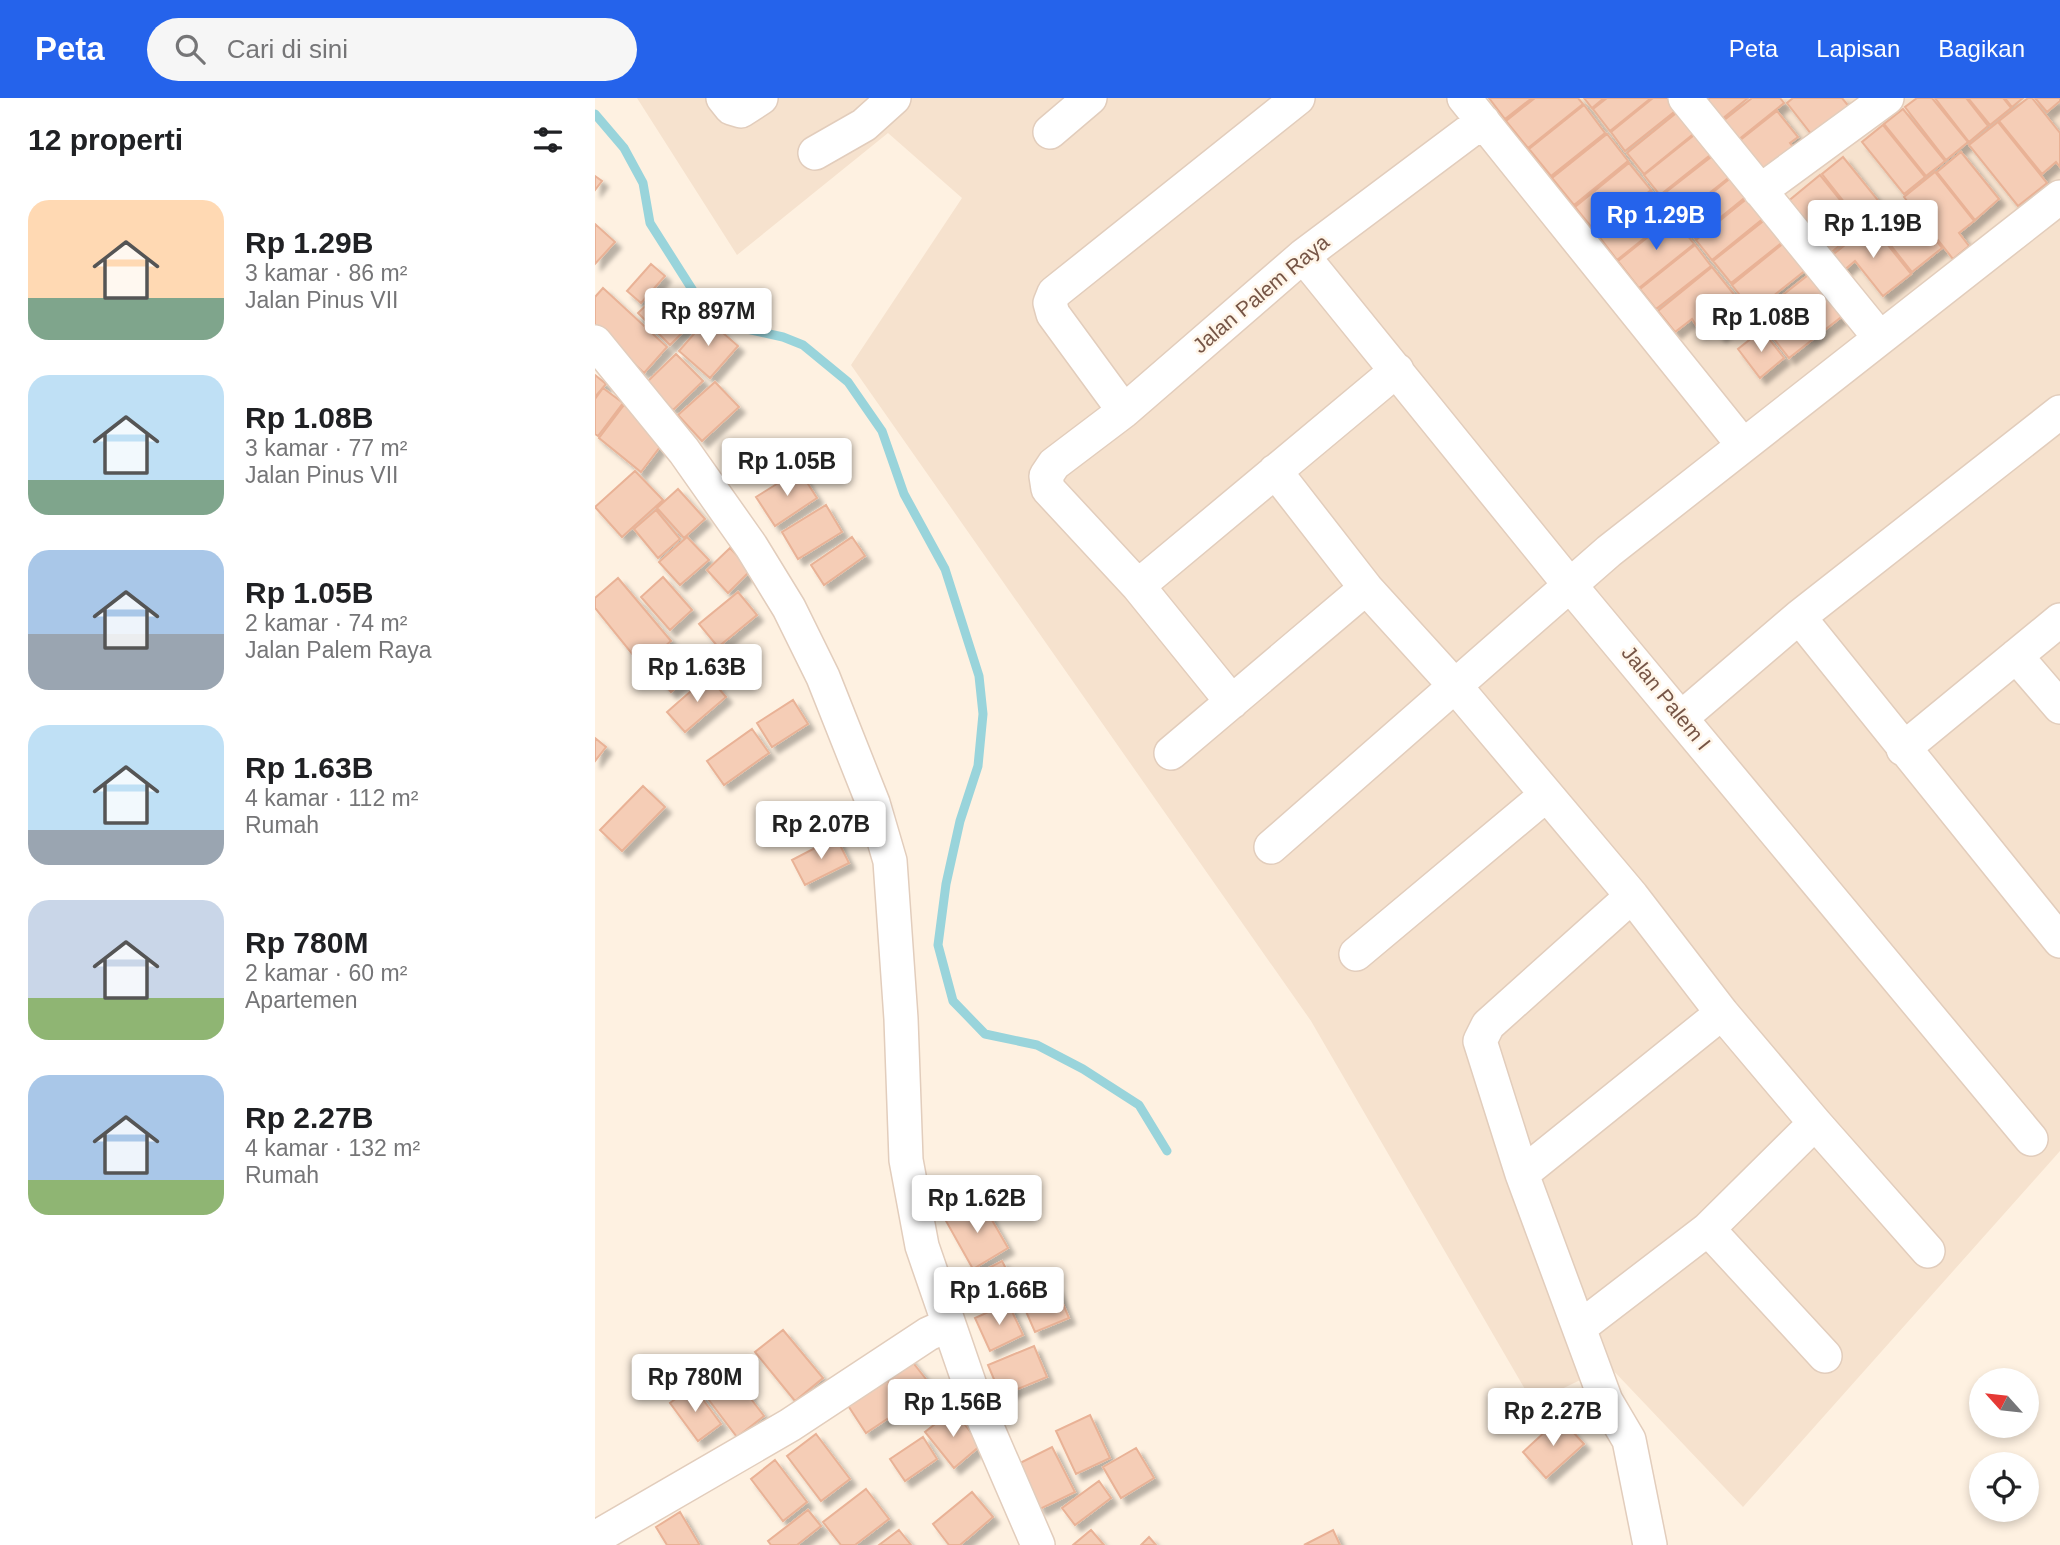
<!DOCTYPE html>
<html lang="id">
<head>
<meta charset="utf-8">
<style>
  :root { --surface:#fff; --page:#f6f6f6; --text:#202124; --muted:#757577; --accent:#2563eb }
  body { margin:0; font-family:Arial,sans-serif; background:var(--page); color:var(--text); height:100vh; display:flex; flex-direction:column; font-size:26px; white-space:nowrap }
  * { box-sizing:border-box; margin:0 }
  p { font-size:23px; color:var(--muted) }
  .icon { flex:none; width:38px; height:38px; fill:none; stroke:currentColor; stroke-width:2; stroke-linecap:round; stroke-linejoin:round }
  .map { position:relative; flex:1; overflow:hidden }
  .side { display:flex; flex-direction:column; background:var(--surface); width:595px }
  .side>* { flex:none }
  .needle { width:46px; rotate:297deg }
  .controls { position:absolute; left:1374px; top:1270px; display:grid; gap:14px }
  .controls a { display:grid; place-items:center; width:70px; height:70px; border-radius:50%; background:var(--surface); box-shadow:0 4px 10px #0003; font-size:35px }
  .price { position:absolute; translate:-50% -60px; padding:0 16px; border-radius:7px; background:#fff; color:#222; font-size:23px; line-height:46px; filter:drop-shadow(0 2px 4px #0008) }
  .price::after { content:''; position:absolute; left:50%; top:42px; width:21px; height:16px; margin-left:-10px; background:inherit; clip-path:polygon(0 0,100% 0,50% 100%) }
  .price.selected { background:var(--accent); color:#fff }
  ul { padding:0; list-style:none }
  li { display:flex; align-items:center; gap:21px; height:175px; padding:0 28px }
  li span { display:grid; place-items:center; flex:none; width:196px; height:140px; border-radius:21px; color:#555 }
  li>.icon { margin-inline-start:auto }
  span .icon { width:84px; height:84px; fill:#fffc; stroke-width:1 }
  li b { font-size:30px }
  h2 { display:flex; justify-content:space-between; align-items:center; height:84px; padding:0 28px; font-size:30px }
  header { display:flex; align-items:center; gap:42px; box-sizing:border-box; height:98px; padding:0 35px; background:var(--accent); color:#fff }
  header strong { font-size:33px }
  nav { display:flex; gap:38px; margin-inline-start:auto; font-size:24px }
  .search { width:490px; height:63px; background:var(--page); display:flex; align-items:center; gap:18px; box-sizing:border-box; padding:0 24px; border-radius:38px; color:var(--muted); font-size:26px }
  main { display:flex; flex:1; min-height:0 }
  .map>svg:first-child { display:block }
  .residential { fill:#f6e2ce }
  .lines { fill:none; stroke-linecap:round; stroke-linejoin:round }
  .stream { stroke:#99d4db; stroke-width:9 }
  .building { fill:#f5cdb6; stroke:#e9b296; stroke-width:2; filter:url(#shadow) }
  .street-casing { stroke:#e2cdbc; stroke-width:36 }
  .street { stroke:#fff; stroke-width:33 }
  .labels { text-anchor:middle; stroke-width:5; stroke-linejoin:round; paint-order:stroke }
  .street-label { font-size:21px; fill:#765546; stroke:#fff5e8 }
</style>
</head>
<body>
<header>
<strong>Peta</strong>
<div class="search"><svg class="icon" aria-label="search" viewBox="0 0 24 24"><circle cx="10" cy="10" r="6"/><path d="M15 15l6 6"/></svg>Cari di sini</div>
<nav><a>Peta</a><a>Lapisan</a><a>Bagikan</a></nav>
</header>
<main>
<section class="side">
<h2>12 properti<svg class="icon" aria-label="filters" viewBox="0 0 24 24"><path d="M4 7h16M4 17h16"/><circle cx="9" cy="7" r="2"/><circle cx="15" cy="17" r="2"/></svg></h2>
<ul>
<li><span style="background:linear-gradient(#ffd9b3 70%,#7fa58c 0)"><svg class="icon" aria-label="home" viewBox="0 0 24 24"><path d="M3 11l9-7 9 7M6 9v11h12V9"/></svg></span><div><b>Rp 1.29B</b><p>3 kamar · 86 m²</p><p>Jalan Pinus VII</p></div></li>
<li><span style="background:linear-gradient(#bfe0f5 75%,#7fa58c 0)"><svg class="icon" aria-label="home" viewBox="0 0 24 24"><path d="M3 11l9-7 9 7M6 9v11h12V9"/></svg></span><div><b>Rp 1.08B</b><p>3 kamar · 77 m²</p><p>Jalan Pinus VII</p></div></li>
<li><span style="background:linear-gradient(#a9c7e8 60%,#9aa5b1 0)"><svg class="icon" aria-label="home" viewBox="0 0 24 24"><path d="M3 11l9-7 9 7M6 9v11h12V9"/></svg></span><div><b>Rp 1.05B</b><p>2 kamar · 74 m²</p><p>Jalan Palem Raya</p></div></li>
<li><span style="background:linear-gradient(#bfe0f5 75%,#9aa5b1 0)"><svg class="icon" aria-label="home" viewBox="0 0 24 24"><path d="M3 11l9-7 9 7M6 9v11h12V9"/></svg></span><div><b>Rp 1.63B</b><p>4 kamar · 112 m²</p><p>Rumah</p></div></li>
<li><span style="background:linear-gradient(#c9d6e8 70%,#8fb573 0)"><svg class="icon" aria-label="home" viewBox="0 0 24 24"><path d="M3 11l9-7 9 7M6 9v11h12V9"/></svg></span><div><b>Rp 780M</b><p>2 kamar · 60 m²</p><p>Apartemen</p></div></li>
<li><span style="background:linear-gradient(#a9c7e8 75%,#8fb573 0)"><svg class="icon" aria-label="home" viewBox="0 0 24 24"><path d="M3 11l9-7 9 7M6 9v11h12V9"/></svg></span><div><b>Rp 2.27B</b><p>4 kamar · 132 m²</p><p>Rumah</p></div></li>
</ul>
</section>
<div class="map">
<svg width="1465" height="1447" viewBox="0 0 1465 1447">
  <defs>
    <filter id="shadow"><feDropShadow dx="6" dy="6" stdDeviation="2" flood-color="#0004"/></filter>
  </defs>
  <rect width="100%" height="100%" fill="#fef1e1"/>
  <path class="residential" d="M42,0H1465V1053L1148,1409L1014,1268L938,1305L716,923L256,267L367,100L293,35L142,157Z"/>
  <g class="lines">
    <path class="stream" d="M0,16L29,50L48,85L55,125L102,199L143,229L188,239L208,247L253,284L287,333L309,396L350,471L384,578L388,616L383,668L365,723L351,786L343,847L358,903L390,936L442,947L488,971L544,1007L572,1053"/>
  </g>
  <path class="building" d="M894,0H937L910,21Z
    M940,0H983L988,6L933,50L911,23Z
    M989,0H1009L997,10Z
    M1012,0H1056L1015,33L998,11Z
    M1058,0H1076L1084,10L1030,53L1016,34Z
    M1115,0H1153L1122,25L1107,6Z
    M1157,0H1185L1189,5L1138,46L1123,27Z
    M1198,0H1247L1260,16L1224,46L1192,5Z
    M1322,0H1337L1373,44L1351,62L1310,9Z
    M1340,0H1371L1393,28L1374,44Z
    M1373,0H1408L1416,10L1395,27Z
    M1410,0H1428L1417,9Z
    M1433,0H1437L1465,35V69L1461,64L1447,76L1404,23Z
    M1440,0H1465V3L1452,14Z
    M989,7L1010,35L956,78L934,51Z
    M1308,11L1350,63L1331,78L1289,26Z
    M1085,12L1102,33L1049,76L1032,55Z
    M1182,13L1203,39L1195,45L1206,60L1171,88L1139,47Z
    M1403,24L1452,85L1423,108L1374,47Z
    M1288,27L1330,79L1309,96L1267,44Z
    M1103,34L1119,54L1065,97L1049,77Z
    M1012,36L1033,63L979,107L957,80Z
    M1366,54L1404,101L1380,122L1342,74Z
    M1120,56L1137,77L1083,120L1066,98Z
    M1248,59L1290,111L1269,129L1227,76Z
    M1034,65L1056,92L1002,136L980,109Z
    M1340,74L1379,123L1364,135L1374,148L1358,161L1309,99Z
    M1225,77L1267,129L1233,157L1191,105Z
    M0,78L7,83L0,92Z
    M1138,78L1153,97L1100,140L1085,121Z
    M1057,94L1077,118L1022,162L1003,137Z
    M1154,99L1170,119L1117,162L1101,142Z
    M1312,106L1347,150L1317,174L1278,125L1288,116L1292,122Z
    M1078,119L1099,146L1044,190L1023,163Z
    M1171,121L1189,143L1136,185L1118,163Z
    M0,126L20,144L0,166Z
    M1276,126L1316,176L1288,198L1260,163L1247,174L1235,159Z
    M1190,144L1212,171L1158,214L1137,187Z
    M1100,147L1116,168L1061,211L1045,191Z
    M56,166L70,178L46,205L32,193Z
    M1117,169L1154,215L1125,238L1115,225L1105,233L1097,221L1080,234L1063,213Z
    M1217,174L1250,216L1194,260L1161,218Z
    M8,190L72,249L49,275L0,229V199Z
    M63,196L95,227L75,247L43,215Z
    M112,221L143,248L115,280L84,253Z
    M1167,232L1189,260L1165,280L1143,251Z
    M81,256L108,283L78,312L51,285Z
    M0,277L11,286L0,299Z
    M120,284L144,309L107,343L83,317Z
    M8,290L28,305L3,338L0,336V301Z
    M29,307L71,341L46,374L4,340Z
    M204,372L222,400L180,428L161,399Z
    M40,373L68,402L27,439L0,409Z
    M83,391L110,421L89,440L62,410Z
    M231,407L247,434L203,461L187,434Z
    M61,412L85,441L63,460L39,431Z
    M92,439L114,462L85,487L64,464Z
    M257,439L270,458L229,487L216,467Z
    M135,450L156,472L133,495L112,472Z
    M68,479L97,512L75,532L46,499Z
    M23,480L76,543L47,568L0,510V500Z
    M143,494L162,517L123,549L104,526Z
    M82,548L102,572L76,594L56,570Z
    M113,578L131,599L90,634L72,614Z
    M198,602L213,626L177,649L162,625Z
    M157,631L174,655L129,687L112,663Z
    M0,640L11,649L0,663Z
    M48,688L70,709L27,753L5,732Z
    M241,739L254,765L210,787L197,762Z
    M386,1103L413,1150L378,1171L351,1123Z
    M407,1163L419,1186L383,1206L371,1182Z
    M460,1187L474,1220L440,1234L426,1202Z
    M413,1205L428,1237L395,1253L380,1220Z
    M188,1232L228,1280L200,1303L160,1254Z
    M439,1248L452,1279L406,1298L393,1267Z
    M312,1257L345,1299L325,1316L292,1274Z
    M134,1272L169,1318L142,1339L107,1293Z
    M291,1280L310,1309L271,1335L252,1306Z
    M98,1288L126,1326L103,1343L75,1305Z
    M358,1312L386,1347L359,1370L330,1334Z
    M495,1317L515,1360L481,1376L461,1333Z
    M965,1320L989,1346L951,1380L928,1354Z
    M221,1336L255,1381L226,1403L192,1358Z
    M328,1339L342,1361L310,1383L295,1361Z
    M457,1349L480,1394L445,1411L423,1366Z
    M541,1350L559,1380L526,1400L508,1369Z
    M180,1362L212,1404L188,1423L156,1381Z
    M504,1383L516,1400L480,1427L467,1410Z
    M271,1391L294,1421L260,1447H246L228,1424Z
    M377,1394L398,1419L365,1447H354L338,1426Z
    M213,1412L226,1428L202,1447H176L173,1443Z
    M85,1414L104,1446L102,1447H72L61,1429Z
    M304,1432L316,1447H284Z
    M496,1432L509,1447H478Z
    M738,1432L745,1447H709Z
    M554,1439L561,1447H546Z"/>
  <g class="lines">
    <g class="street-casing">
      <path id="street" d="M128,0L136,10L146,13L166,0
        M869,0L1148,347
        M1090,0L1285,240
        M455,34L495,0
        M220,55L269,27L299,0
        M1165,93L1292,0
        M708,158L974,486L1436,1041
        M0,244L89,353L156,448L194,510L228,579L278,705L295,763L306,921L311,1062L327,1148L379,1299L443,1447
        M529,313L458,216L455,205L459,195L703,0
        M680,373L771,490L861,589L1037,798L1127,915L1220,1025L1333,1153
        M543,488L802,272
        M1204,519L1465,843
        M1421,558L1465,609
        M637,604L543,488L453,391L451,378L459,366L529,313L708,158L888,23
        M1086,620L1204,519L1465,314
        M1308,651L1465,522
        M576,655L771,490
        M676,749L1014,453L1465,99
        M1037,798L893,927L885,943L927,1076L984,1230L1011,1303L1034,1342L1055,1447
        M761,856L951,697
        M927,1076L1127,915
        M1113,1131L1230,1258
        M984,1230L1113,1131L1220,1025
        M0,1440L195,1327L333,1236L353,1227"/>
    </g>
    <use href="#street" class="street"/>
  </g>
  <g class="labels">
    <g class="street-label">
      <text transform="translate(666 196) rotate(-40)" y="7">Jalan Palem Raya</text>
      <text transform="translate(1071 600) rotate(51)" y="7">Jalan Palem I</text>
    </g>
  </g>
</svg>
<div class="controls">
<a><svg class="needle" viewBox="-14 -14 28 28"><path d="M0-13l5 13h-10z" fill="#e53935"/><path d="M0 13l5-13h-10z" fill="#757577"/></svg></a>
<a><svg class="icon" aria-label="locate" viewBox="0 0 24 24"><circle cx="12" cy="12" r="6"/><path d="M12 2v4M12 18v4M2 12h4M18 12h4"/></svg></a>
</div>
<b class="price selected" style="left:1061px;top:154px">Rp 1.29B</b>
<b class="price" style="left:1278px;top:162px">Rp 1.19B</b>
<b class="price" style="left:113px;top:250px">Rp 897M</b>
<b class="price" style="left:1166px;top:256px">Rp 1.08B</b>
<b class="price" style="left:192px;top:400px">Rp 1.05B</b>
<b class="price" style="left:102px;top:606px">Rp 1.63B</b>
<b class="price" style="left:226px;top:763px">Rp 2.07B</b>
<b class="price" style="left:382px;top:1137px">Rp 1.62B</b>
<b class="price" style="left:404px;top:1229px">Rp 1.66B</b>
<b class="price" style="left:100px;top:1316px">Rp 780M</b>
<b class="price" style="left:358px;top:1341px">Rp 1.56B</b>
<b class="price" style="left:958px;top:1350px">Rp 2.27B</b>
</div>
</main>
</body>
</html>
